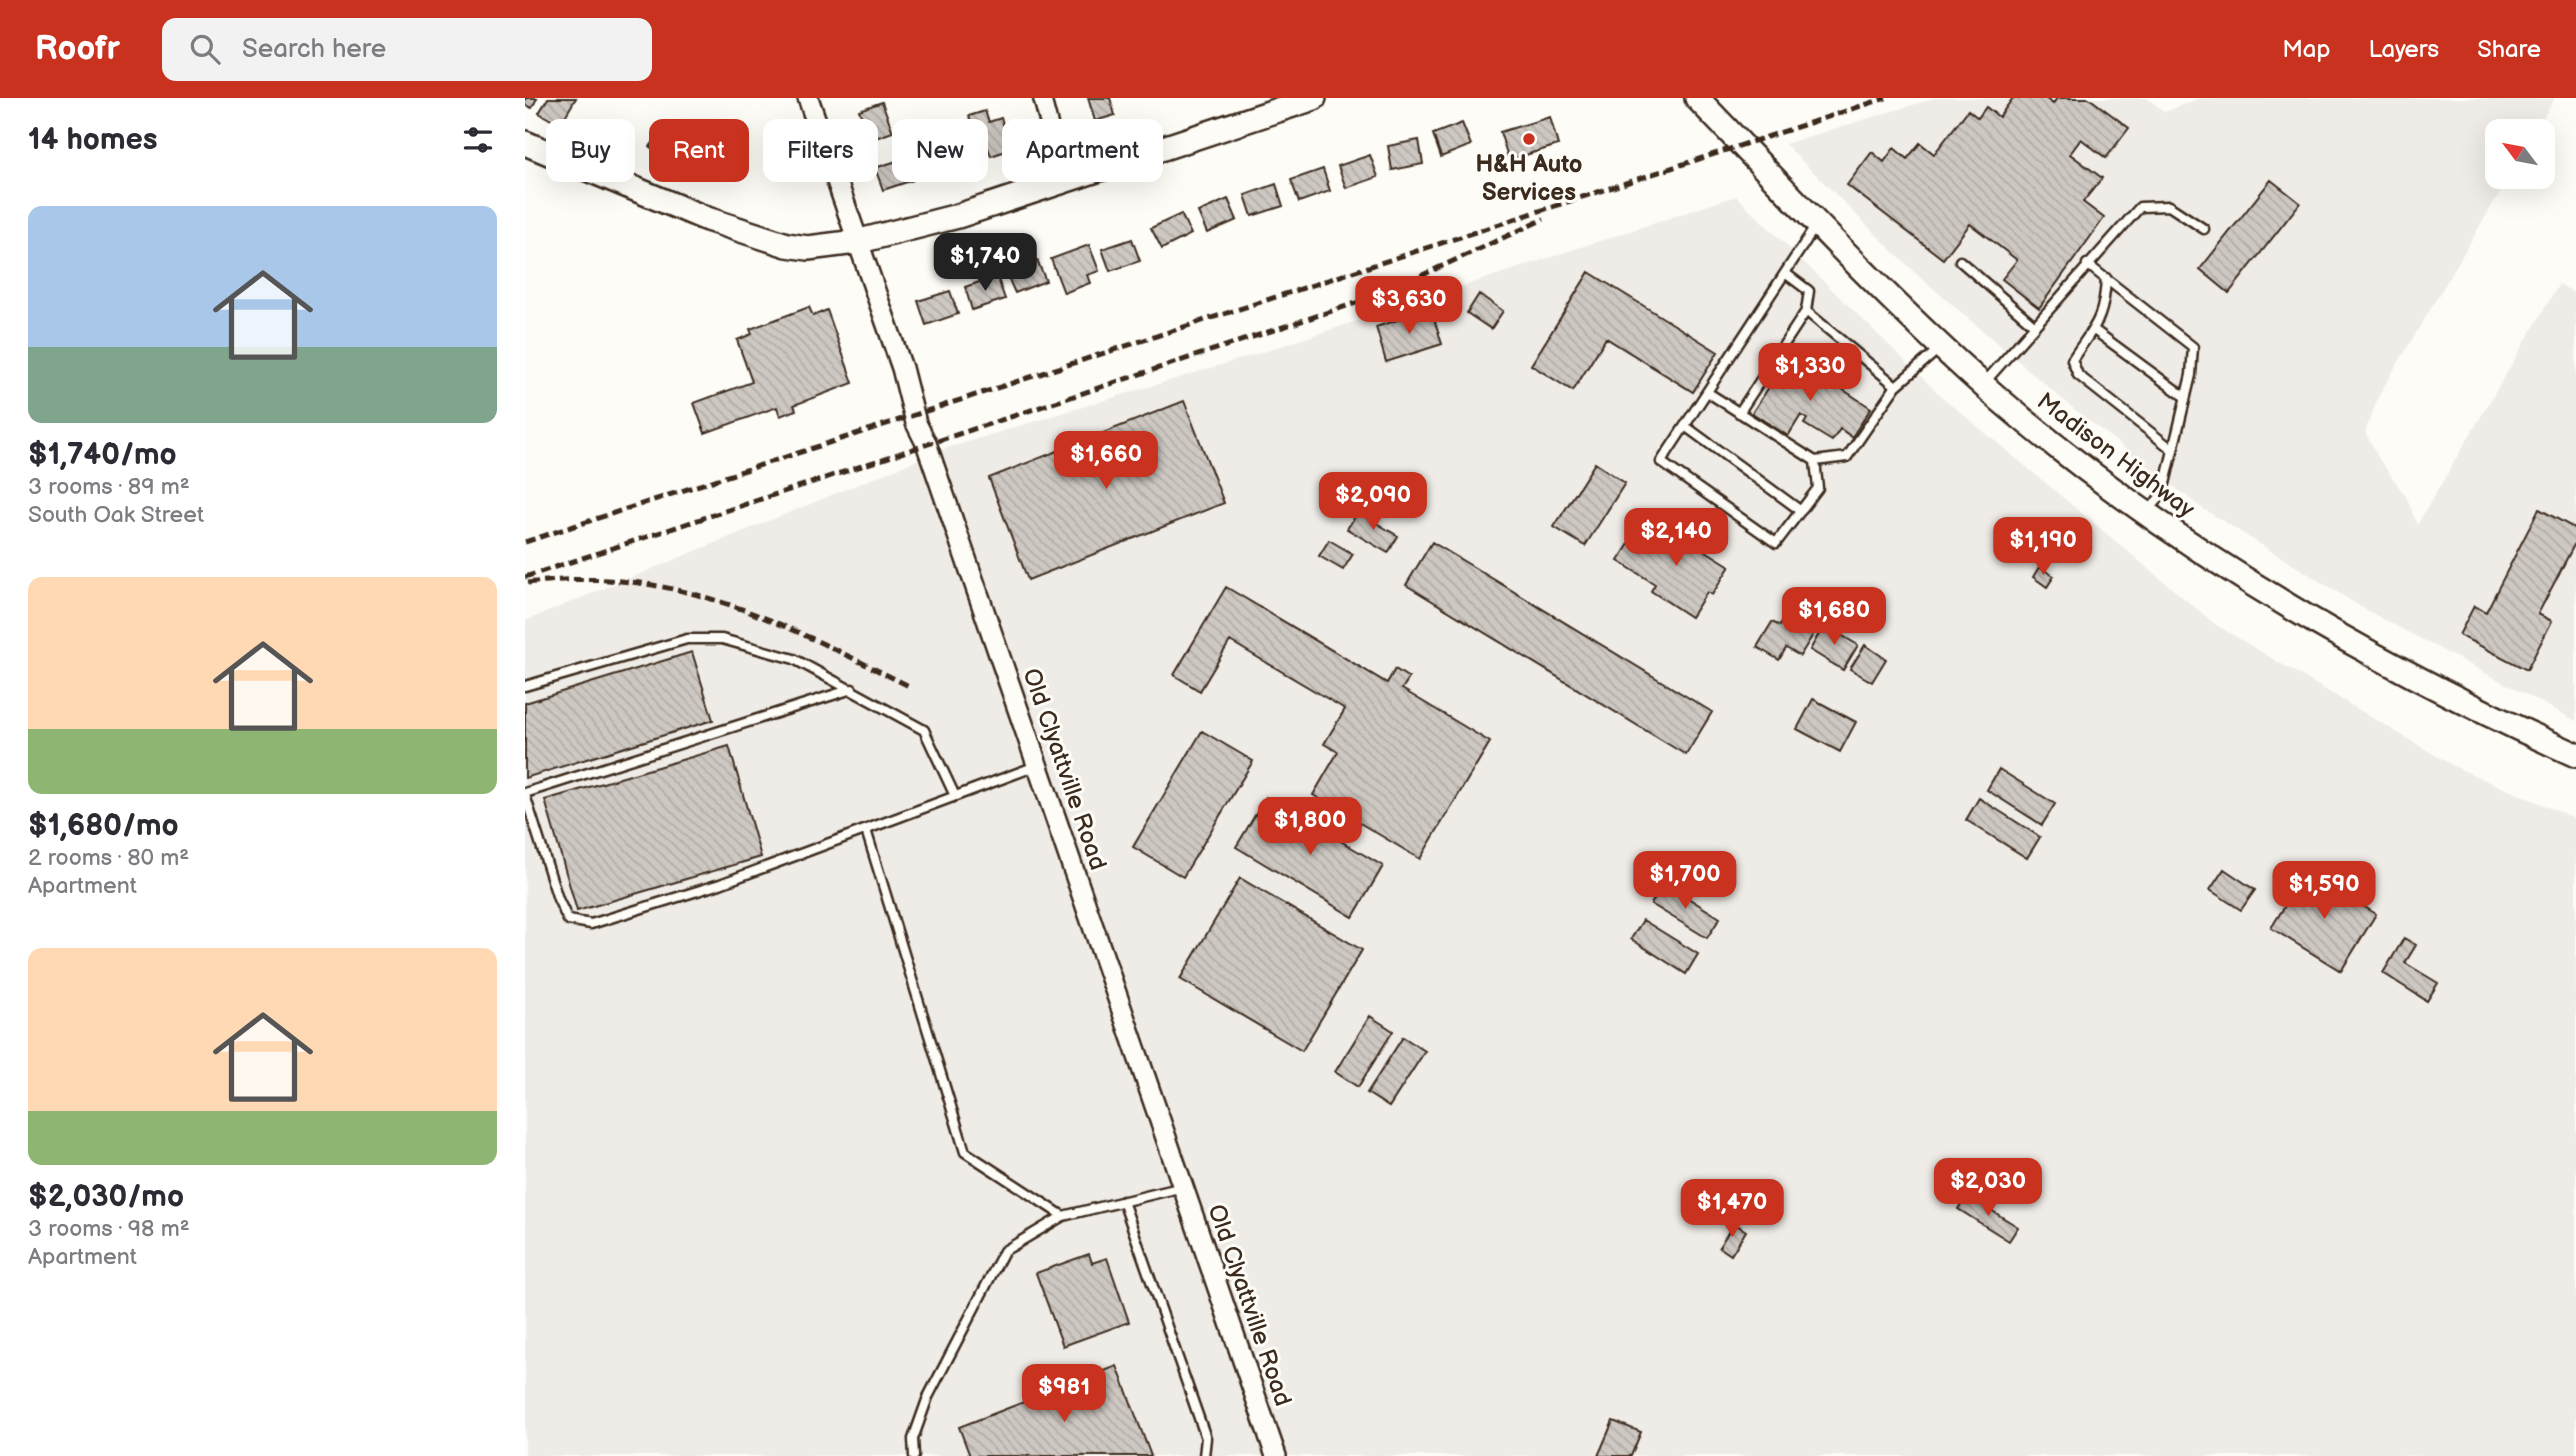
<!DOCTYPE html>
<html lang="en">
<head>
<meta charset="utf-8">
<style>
  :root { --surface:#fff; --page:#f2f2f3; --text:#2b2b33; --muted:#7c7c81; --accent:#c8321e }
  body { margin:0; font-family:"Balsamiq Sans",sans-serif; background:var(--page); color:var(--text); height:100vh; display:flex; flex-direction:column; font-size:26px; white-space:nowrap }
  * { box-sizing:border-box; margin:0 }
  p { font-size:23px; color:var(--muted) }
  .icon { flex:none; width:38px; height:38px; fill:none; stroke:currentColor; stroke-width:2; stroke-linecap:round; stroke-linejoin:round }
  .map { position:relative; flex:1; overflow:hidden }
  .details { display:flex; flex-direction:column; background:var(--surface); width:525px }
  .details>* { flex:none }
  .banner { position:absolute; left:21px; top:21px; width:665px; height:63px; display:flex; gap:14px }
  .needle { width:46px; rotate:302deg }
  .tools { position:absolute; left:1960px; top:21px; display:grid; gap:14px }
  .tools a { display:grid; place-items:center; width:70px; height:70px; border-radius:14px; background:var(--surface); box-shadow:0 7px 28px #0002; font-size:35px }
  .price { position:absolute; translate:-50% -60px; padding:0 16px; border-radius:14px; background:var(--accent); color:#fff; font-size:23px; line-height:46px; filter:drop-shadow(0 2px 4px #0008) }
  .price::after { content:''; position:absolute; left:50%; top:42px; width:21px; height:16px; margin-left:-10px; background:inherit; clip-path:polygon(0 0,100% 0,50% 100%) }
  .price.current { background:#222; color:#fff }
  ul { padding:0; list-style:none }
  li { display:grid; align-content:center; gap:14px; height:371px; padding:0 28px }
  li span { display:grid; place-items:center; height:217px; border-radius:14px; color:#555 }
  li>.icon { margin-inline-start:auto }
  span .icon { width:126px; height:126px; fill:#fffc; stroke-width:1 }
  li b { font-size:30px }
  h2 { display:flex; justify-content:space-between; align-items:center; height:84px; padding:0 28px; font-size:30px }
  .pill { padding:0 24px; border-radius:14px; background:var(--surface); box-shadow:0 7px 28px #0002; font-size:24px; line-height:63px }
  .pill.current { background:var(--accent); color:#fff }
  header { display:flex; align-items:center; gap:42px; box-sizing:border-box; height:98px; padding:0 35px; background:var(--accent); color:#fff }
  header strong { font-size:33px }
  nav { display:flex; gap:38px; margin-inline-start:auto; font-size:24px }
  .search { width:490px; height:63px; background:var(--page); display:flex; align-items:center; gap:18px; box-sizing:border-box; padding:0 24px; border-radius:14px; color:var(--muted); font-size:26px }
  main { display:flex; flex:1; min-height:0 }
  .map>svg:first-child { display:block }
  .built { fill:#efece7 }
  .building { fill:url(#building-back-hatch); stroke:#3b2a1e; stroke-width:2 }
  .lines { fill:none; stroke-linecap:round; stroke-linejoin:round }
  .service-casing { stroke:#3b2a1e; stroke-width:13 }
  .minor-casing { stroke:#3b2a1e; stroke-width:21 }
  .tertiary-casing { stroke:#3b2a1e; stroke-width:24 }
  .secondary-casing { stroke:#3b2a1e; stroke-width:28 }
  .service { stroke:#fdfcf7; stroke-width:8 }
  .minor { stroke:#fdfcf7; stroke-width:16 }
  .tertiary { stroke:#fdfcf7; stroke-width:19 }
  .secondary { stroke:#fdfcf7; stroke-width:23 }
  .rail { stroke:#3b2a1e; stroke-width:5; stroke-dasharray:10 5; stroke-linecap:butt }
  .poi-dot { fill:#c8321e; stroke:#fdfcf7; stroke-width:2.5 }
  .labels { text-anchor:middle; stroke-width:6; stroke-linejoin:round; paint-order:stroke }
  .poi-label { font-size:24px; font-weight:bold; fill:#3b2a1e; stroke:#fdfcf7 }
  .street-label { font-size:24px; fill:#3b2a1e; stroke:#fdfcf7 }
</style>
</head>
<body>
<header>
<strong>Roofr</strong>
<div class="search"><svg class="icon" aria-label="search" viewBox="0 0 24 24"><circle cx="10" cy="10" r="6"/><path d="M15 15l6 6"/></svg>Search here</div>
<nav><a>Map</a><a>Layers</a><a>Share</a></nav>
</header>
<main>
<section class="details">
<h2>14 homes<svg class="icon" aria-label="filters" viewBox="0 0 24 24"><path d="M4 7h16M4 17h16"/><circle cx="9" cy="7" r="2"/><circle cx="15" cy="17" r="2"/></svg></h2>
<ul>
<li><span style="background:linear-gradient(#a9c7e8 65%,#7fa58c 0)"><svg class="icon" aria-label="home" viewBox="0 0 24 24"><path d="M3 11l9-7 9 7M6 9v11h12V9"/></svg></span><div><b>$1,740/mo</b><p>3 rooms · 89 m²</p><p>South Oak Street</p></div></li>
<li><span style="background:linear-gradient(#ffd9b3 70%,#8fb573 0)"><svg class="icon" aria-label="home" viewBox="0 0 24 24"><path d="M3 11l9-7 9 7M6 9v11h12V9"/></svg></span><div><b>$1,680/mo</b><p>2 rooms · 80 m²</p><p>Apartment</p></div></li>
<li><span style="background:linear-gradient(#ffd9b3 75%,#8fb573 0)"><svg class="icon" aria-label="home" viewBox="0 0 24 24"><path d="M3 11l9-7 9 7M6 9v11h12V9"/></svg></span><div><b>$2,030/mo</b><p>3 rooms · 98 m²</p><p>Apartment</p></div></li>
</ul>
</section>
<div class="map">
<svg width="2051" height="1358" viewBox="0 0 2051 1358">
  <defs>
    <pattern id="building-back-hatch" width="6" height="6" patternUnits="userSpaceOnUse" patternTransform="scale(1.75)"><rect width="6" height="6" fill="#cdc8c2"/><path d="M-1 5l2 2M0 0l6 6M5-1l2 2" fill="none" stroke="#b1aca6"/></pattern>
  </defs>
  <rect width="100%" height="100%" fill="#fdfcf7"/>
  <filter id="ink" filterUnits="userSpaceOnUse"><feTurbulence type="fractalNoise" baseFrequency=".0143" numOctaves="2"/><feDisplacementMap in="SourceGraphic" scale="14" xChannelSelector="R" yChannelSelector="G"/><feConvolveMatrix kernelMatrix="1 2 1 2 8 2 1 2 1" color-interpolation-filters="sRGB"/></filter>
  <g filter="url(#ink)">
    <path class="built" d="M1410,0H1622L1640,14L1675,0H2030L2010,33H1972V79H1984L1854,297L1840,334L1854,361L1882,400L1892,427L2034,186L2051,196V623L1841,512L1674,408L1549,311L1389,174L1260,46Z
      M1211,98L1416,298L1691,527L1930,669L2051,721V1358H0V523L419,351L732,256Z"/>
    <path class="building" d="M0,0H12L7,10L0,7Z
      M23,0H51L35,27L14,15Z
      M563,0H585L590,17L570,23Z
      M1488,0H1520L1528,6L1532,0H1564L1604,30L1581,60L1556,41L1545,56L1577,80L1558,104L1579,120L1514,210L1477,181L1492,162L1445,126L1418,161L1322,87L1347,54L1359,64L1369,50L1382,61L1395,45L1409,56L1443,12L1453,20L1461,9L1474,19Z
      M357,4L368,34L345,42L334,12Z
      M460,13L464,24L476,20L487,51L466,58L462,47L455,49L444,18Z
      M1025,19L1033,47L984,62L975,34Z
      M937,25L946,47L916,59L908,36Z
      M137,31L173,55L165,68L151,58L147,64L125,49Z
      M894,42L898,66L867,72L863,48Z
      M425,45L432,66L402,76L395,56Z
      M845,57L853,79L821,90L813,68Z
      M381,60L388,82L358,92L350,70Z
      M798,71L805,93L774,104L766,82Z
      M1746,82L1775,105L1704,195L1675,171Z
      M751,86L758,108L727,118L720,97Z
      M703,101L712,122L682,135L673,114Z
      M656,116L666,136L637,151L626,130Z
      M607,141L615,163L585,173L577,151Z
      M564,147L574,173L562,177L565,185L539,195L526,161Z
      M512,162L521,183L490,195L481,175Z
      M1064,174L1193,254L1168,294L1081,240L1048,293L1006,267Z
      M472,178L480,201L447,212L440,189Z
      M425,193L433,216L401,227L393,203Z
      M954,196L978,213L966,231L942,215Z
      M284,209L288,218L302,212L328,285L269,307L271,312L255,318L252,309L180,335L169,305L227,284L212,242L227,236L225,231Z
      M906,211L917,246L861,264L851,229Z
      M1265,257L1346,310L1327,339L1315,331L1307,343L1279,326L1282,321L1276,317L1263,338L1227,315Z
      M659,303L699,405L503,482L464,380Z
      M1070,365L1100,385L1060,448L1029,429Z
      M2014,411L2051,431V443L2013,516L2027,523L2002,572L1934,537L1949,508L1961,514Z
      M833,414L873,438L863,455L822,431Z
      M1134,424L1205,468L1187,497L1182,494L1166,519L1126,493L1130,486L1093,463L1107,441L1119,448Z
      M804,442L828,456L818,472L794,458Z
      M907,444L1187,614L1161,657L881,487Z
      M1514,469L1529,478L1522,489L1508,479Z
      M701,489L862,585L870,571L884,580L877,591L965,644L895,761L788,697L813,654L799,646L820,611L705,543L675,593L649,577Z
      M1265,510L1294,527L1275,558L1261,550L1254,562L1232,549L1247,524L1255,528Z
      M1299,527L1333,547L1318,572L1285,552Z
      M1340,547L1361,561L1347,584L1325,571Z
      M167,554L188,622L0,680V605Z
      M1288,601L1331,624L1315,654L1272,631Z
      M677,633L728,663L658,779L608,749Z
      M204,648L236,759L52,813L20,702Z
      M1474,671L1530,706L1517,727L1462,692Z
      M741,699L858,768L828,819L711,749Z
      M1454,700L1515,739L1502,760L1441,722Z
      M1699,771L1730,792L1716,812L1685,792Z
      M1782,773L1851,816L1816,873L1746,830Z
      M715,780L837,852L777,953L655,881Z
      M1139,785L1195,820L1182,840L1126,806Z
      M1118,822L1173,856L1161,876L1106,841Z
      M1879,840L1891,847L1880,865L1913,885L1902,903L1858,875Z
      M845,918L868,933L833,989L810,974Z
      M878,939L900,953L864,1009L842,995Z
      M1442,1097L1493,1129L1484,1143L1433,1111Z
      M1209,1125L1221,1133L1206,1157L1194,1149Z
      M564,1156L567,1165L582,1160L604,1224L538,1248L511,1175Z
      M592,1268L626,1358H445L434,1329Z
      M1088,1323L1116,1334L1106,1358H1073Z"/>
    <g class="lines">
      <g class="service-casing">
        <path id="service" d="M1290,129L1136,364L1251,445L1293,390L1290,363
          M1435,163L1510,228
          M1562,166L1668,249L1666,277L1638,394L1623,415
          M1581,180C1579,224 1569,228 1547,262L1553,277L1648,352
          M1281,213L1371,288
          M1569,232L1660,299
          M1460,284L1615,109L1644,108L1679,131
          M1182,294L1290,363L1322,359L1371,288L1415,250
          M1214,315L1281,213L1284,193L1260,175
          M1160,328L1276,413
          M0,588L162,541H197L269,561L399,632L430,698
          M0,695L327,591
          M0,697L33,801L43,822L66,826L195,786L511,668
          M341,732L440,1054L538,1118L658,1089
          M598,1103L681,1340L679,1358
          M389,1358L388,1341L403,1299L479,1153L538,1118"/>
      </g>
      <g class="minor-casing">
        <path id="minor" d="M517,0L539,83"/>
      </g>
      <g class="tertiary-casing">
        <path id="tertiary" d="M283,0L377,270L391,325L401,345L751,1358"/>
      </g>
      <g class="secondary-casing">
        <path id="secondary" d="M1172,0C1270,102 1368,209 1475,302C1648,450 1844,564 2051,657
          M0,45L182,121L262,147L283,150L331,144L433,118L789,0"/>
      </g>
      <use href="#service" class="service"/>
      <use href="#minor" class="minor"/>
      <use href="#tertiary" class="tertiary"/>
      <use href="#secondary" class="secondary"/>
      <path class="rail" d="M0,444L1361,0
        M0,479L852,198L1019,121
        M3,485C152,466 256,525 384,588"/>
    </g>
  </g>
  <circle class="poi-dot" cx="1004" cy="41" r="7"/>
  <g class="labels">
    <g class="poi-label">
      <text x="1004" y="74">H&amp;H Auto<tspan x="1004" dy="28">Services</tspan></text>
    </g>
    <g class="street-label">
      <text transform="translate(1591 357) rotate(37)" y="8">Madison Highway</text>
      <text transform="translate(540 671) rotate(71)" y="8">Old Clyattville Road</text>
      <text transform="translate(725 1207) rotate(71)" y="8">Old Clyattville Road</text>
    </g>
  </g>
</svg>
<div class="tools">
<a><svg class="needle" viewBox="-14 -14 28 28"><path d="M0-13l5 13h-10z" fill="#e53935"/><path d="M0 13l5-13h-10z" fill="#7c7c81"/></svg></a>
</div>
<b class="price current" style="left:460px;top:195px">$1,740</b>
<b class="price" style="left:884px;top:238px">$3,630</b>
<b class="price" style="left:1285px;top:305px">$1,330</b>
<b class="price" style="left:581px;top:393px">$1,660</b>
<b class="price" style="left:848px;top:434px">$2,090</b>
<b class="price" style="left:1151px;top:470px">$2,140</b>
<b class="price" style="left:1518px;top:479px">$1,190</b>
<b class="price" style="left:1309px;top:549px">$1,680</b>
<b class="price" style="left:785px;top:759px">$1,800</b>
<b class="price" style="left:1160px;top:813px">$1,700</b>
<b class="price" style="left:1799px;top:823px">$1,590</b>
<b class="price" style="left:1463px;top:1120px">$2,030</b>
<b class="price" style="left:1207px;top:1141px">$1,470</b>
<b class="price" style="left:539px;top:1326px">$981</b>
<div class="banner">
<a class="pill">Buy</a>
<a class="pill current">Rent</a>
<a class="pill">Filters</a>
<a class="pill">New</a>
<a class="pill">Apartment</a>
</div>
</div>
</main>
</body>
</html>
